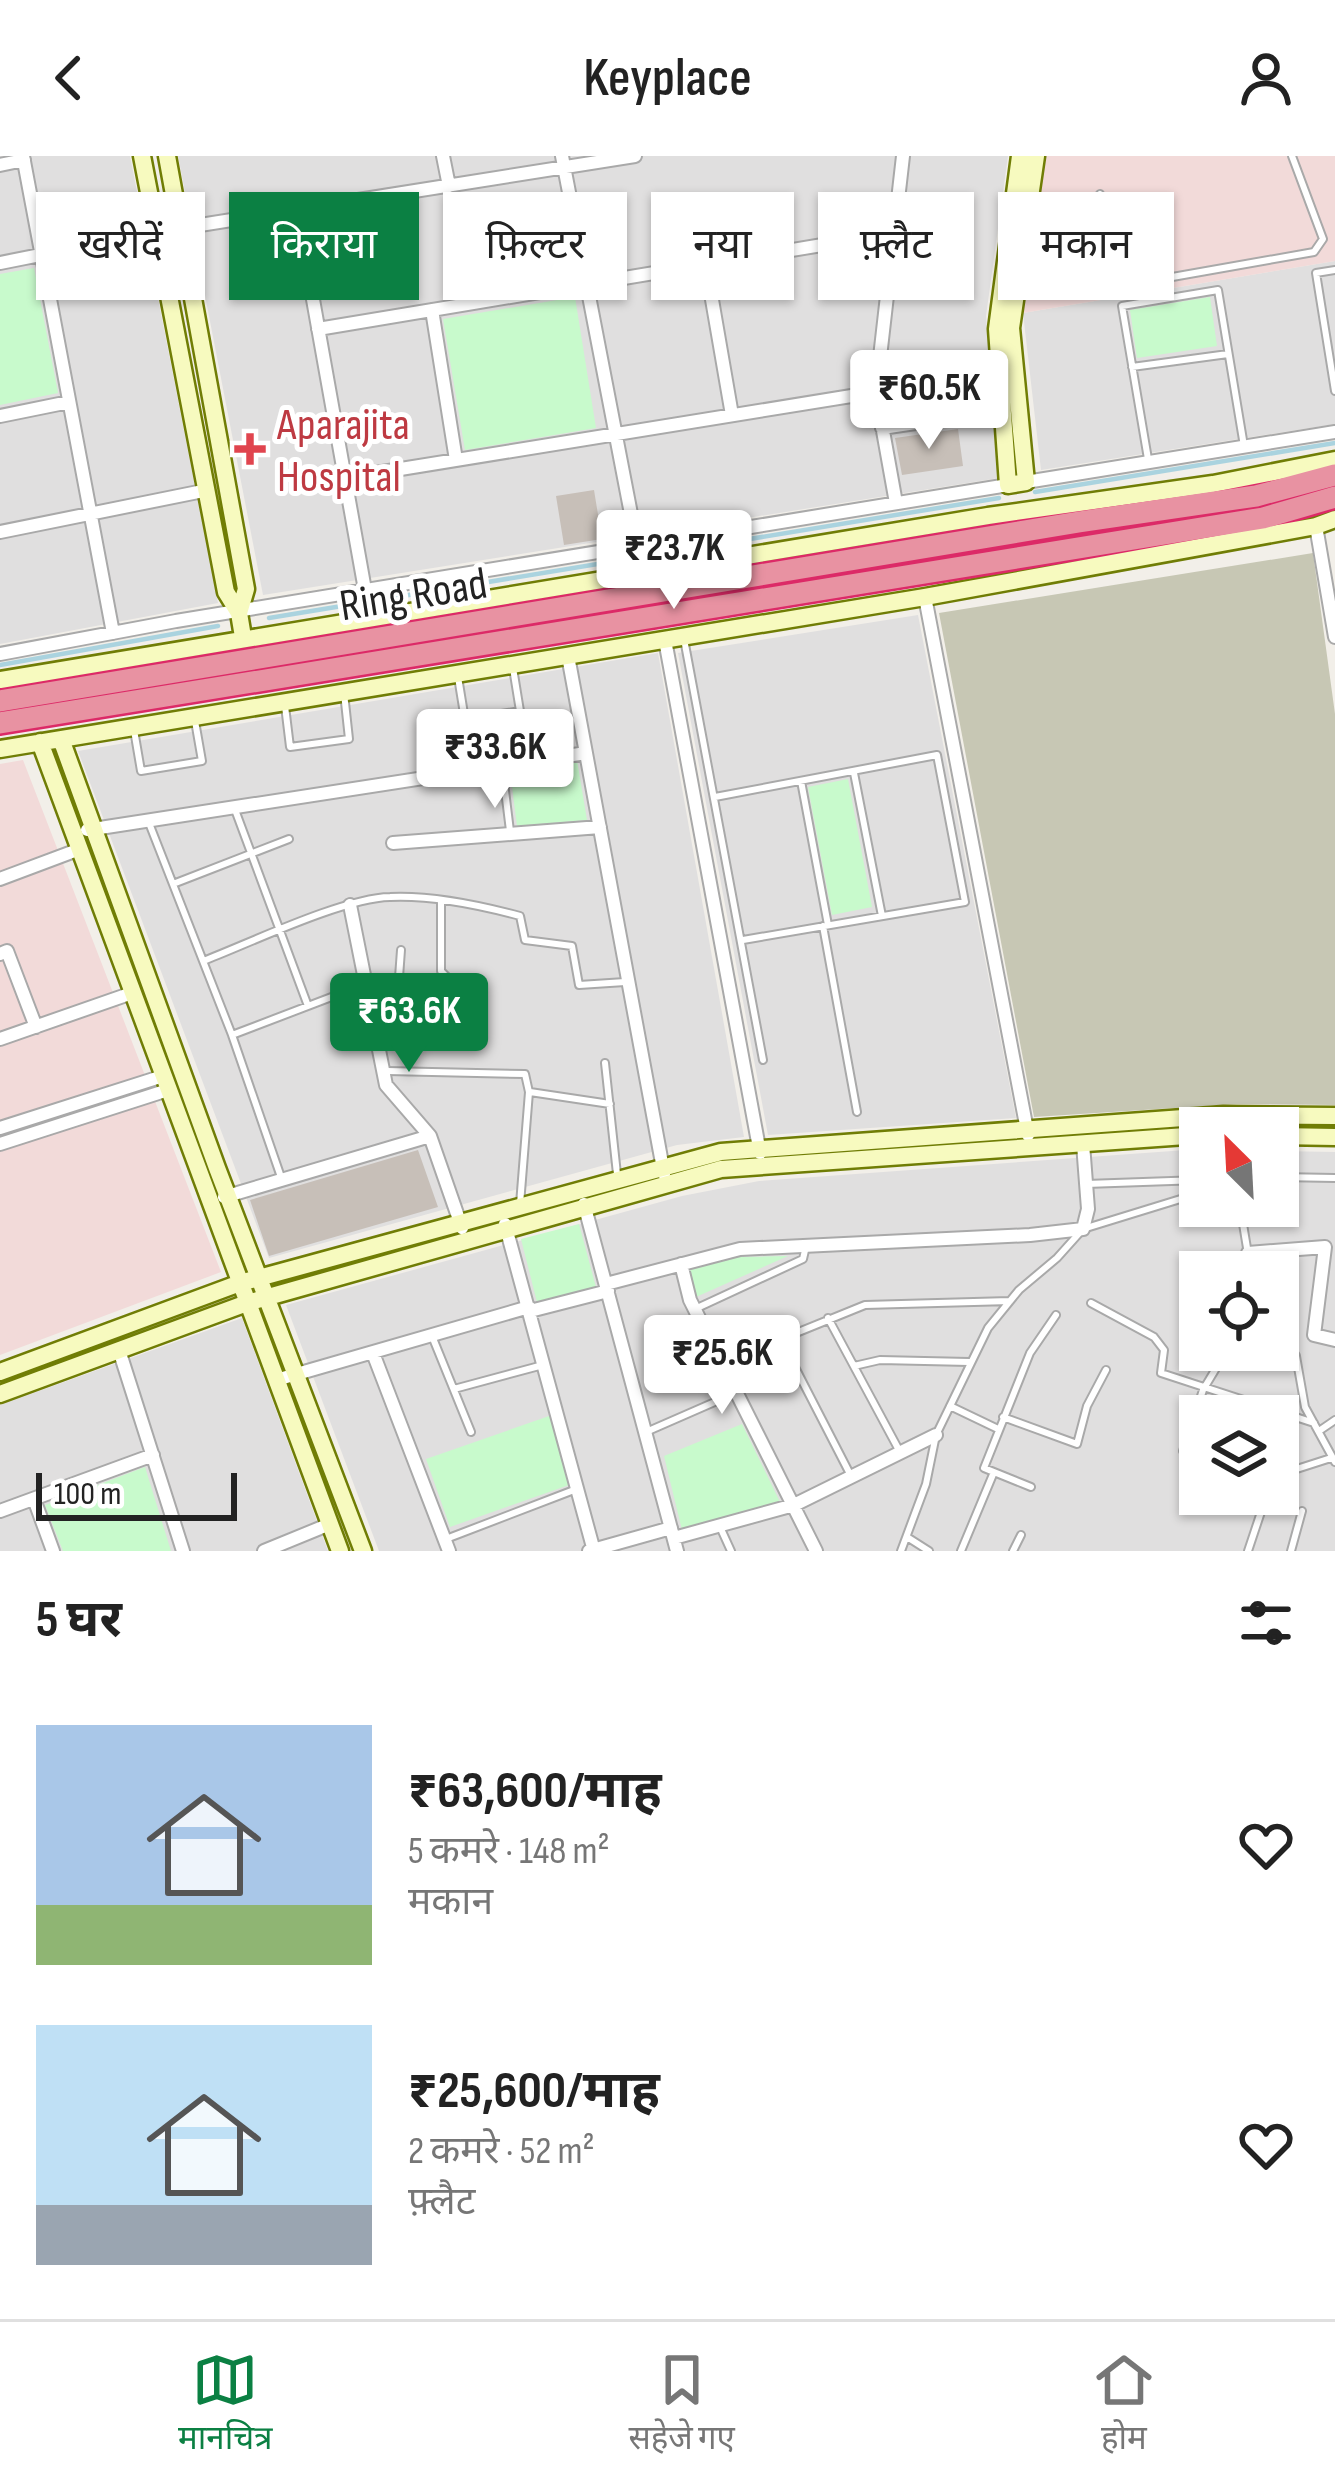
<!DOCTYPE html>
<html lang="hi">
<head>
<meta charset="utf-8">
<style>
  :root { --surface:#fff; --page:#f2f2f2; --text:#222; --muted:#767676; --line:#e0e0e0; --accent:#0b8043 }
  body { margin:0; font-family:"Sofia Sans Condensed","Noto Sans Devanagari",sans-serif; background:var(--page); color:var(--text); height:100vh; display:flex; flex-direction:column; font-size:45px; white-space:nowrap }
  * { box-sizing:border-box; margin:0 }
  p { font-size:39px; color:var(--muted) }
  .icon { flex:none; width:66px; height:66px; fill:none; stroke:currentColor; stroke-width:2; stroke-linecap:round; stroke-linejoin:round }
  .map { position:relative; height:1395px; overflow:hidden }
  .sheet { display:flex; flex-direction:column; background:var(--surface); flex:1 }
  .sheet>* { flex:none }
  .banner { position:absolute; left:36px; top:36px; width:1263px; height:108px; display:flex; gap:24px }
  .needle { width:78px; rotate:336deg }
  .fabs { position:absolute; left:1179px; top:951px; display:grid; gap:24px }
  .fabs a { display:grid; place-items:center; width:120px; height:120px; border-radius:0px; background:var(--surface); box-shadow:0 3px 9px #0004; font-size:60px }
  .scale { position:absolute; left:36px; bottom:30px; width:201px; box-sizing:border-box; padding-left:12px; border:6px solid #222; border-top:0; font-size:33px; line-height:42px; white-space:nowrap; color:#222; -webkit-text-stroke:9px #fff; paint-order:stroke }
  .price { position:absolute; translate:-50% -102px; padding:0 27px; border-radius:12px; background:#fff; color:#222; font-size:39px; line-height:78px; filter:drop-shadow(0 3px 6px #0008) }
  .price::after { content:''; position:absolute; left:50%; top:72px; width:36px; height:27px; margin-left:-18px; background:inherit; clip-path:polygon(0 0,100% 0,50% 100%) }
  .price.selected { background:var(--accent); color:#fff }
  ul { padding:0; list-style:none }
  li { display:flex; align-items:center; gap:36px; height:300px; padding:0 36px }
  li span { display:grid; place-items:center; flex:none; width:336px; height:240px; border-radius:0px; color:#555 }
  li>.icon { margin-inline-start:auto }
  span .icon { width:144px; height:144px; fill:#fffc; stroke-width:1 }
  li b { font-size:51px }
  h2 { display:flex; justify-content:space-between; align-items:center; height:144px; padding:0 36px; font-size:51px }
  .pill { padding:0 42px; border-radius:0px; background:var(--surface); box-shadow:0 3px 9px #0004; font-size:42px; line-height:108px }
  .pill.selected { background:var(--accent); color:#fff }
  header { display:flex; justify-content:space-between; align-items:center; height:156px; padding:0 36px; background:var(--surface); font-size:54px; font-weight:600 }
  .menu { display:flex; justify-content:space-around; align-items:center; height:168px; border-top:3px solid var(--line); background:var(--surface); font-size:33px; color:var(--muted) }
  .menu a { display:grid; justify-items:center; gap:6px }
  .menu .selected { color:var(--accent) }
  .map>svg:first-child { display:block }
  .residential { fill:#e0dfdf; fill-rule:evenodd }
  .commercial { fill:#f2dad9 }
  .construction { fill:#c7c7b4 }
  .park { fill:#c8facc }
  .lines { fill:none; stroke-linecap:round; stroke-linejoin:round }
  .stream { stroke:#aad3df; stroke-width:4.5 }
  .building { fill:#c7bfb8 }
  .lane-casing { stroke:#a9a9a9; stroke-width:10 }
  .street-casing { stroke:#a9a9a9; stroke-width:16 }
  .secondary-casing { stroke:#707d05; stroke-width:21 }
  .highway-casing { stroke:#dc2a67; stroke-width:26 }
  .lane { stroke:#fff; stroke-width:6 }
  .street { stroke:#fff; stroke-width:12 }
  .secondary { stroke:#f7fabf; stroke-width:16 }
  .highway { stroke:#e892a2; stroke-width:21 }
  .health-dot { fill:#e0444e; stroke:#fff; stroke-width:4.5 }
  .labels { text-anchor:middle; stroke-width:10; stroke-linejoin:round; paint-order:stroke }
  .health-label { font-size:45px; fill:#be3a42; stroke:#fff; text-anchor:start }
  .street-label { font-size:45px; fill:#222; stroke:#fff }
</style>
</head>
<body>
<header><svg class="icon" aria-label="back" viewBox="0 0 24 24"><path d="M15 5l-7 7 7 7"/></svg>Keyplace<svg class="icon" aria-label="person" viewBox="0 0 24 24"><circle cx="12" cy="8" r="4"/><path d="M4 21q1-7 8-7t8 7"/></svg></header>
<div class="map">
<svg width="1335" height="1395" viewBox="0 0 1335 1395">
  <rect width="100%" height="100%" fill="#f2efe9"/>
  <path class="residential" d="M0,0H130L218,447L0,488Z
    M178,0H1008L986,160L999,322L263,439Z
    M1335,105V268L1041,314L1023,157Z
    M918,459L1016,962L768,979L678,497Z
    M658,497L744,981L677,989L269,1102L78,595Z
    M1200,993V1050H1278V995L1335,996V1395H379L286,1149L682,1040L759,1025ZM1200,1116H1278V1194H1200ZM1200,1260H1278V1338H1200Z
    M242,1162L328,1395H0V1249Z"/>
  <path class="commercial" d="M1045,0H1335V105L1023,157Z
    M23,604L221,1116L0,1199V608Z"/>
  <path class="construction" d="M1313,397L1335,558V949L1237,948L1034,961L939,457Z"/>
  <path class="park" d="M34,112L58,237L0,249V118Z
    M575,141L596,272L465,294L443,163Z
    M1210,141L1217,190L1137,202L1130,154Z
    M577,604L587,664L517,670L510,615Z
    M848,623L872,751L832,759L808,631Z
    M579,1068L597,1135L538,1150L521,1083Z
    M788,1100L696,1141L690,1112L732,1101Z
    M552,1259L569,1329L450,1371L426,1303Z
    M742,1268L780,1346L682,1374L664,1300Z
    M145,1311L171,1395H63L45,1349Z"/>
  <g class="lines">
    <path class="stream" d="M1035,336L1335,287
      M269,462L999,342
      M0,509L218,470"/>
  </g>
  <path class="building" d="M958,273L963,310L902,319L895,282Z
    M594,334L602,383L564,389L556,340Z
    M418,994L438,1051L269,1100L250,1044Z"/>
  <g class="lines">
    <g class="lane-casing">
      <path id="lane" d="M1100,38C1082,67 1099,92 1111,121L1127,129L1314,96L1323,83L1292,0
        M1335,114L1316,117L1335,235
        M1132,211L1228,198
        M1148,303L1122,150L1218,134L1244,290
        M684,483L763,904
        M458,521L465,564L520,555L513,512
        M285,550L290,591L349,583L344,537
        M134,574L141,615L202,605L195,565
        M502,610L510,675
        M854,617L882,760
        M801,625L828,769
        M715,641L937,599L965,746L743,784
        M234,651L308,850
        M149,667L232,879L282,1024
        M173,728L289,683
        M441,746V815L448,822L460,854
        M823,770L857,956
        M203,805C250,787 343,742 390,741C432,739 479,749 520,760L525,784L572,790L579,829L625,826
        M376,861L396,862L401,794
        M232,879L363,829
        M605,907L617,1018
        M387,915L525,918L529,936L520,1048
        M530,936L610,948
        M1278,1021L1335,1022
        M1086,1028L1200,1024
        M1240,1050L1251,1116
        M1091,1147L1154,1181L1164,1194L1161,1217L1314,1267
        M695,1153L803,1103L806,1090
        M828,1162L900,1296
        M1278,1171L1296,1200L1305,1251L1335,1306
        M432,1180L471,1276
        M780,1182L850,1318
        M722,1207L865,1149L1010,1145
        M854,1210L880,1204L969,1206
        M454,1233L543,1209
        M950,1250L998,1273
        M1003,1261L1077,1288L1087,1250L1106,1214
        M1319,1275L1335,1264
        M646,1276L733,1238
        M1183,1295L1203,1234L1227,1194
        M1278,1319L1331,1302
        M1031,1331L984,1312L1030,1197L1056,1159
        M721,1373L731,1395
        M907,1381L929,1395
        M446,1383L574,1334
        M901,1395L926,1328L936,1279L988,1172L1019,1134L1057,1102L1083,1073L1200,1037
        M961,1395L994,1316
        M1013,1395L1021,1379
        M1248,1395L1267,1338
        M1291,1395L1302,1355"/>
    </g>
    <g class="street-casing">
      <path id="street" d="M23,0L113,477
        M443,0L449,30
        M562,0L637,389
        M0,9L24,4
        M297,54L365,434
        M0,107L156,76L635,0
        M706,109L732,259
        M432,154L456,304
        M318,173L894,77
        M0,260L69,246
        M882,272L1003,254
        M345,322L876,236
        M1026,326L1335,276
        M896,347L876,236L903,0
        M1316,370L1335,481
        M0,376L208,334
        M925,441L1028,979
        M665,484L760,997
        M0,498L176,465L1008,329
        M568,500L664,1018
        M87,674L586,597
        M393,687L600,671
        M0,723L80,693
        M350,749L386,929L430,980L462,1072
        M0,798L7,795L36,871
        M0,883L132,837
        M0,972L163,920
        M0,988L168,934
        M224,1041L430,980
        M584,1048L677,1395
        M505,1068L594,1395
        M1248,1097L1325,1091L1314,1179L1335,1184
        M681,1108L690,1144L816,1395
        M606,1128L740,1093L1030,1079L1083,1073L1088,1053L1083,988
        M530,1155L608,1135
        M119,1194L183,1395
        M373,1197L449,1395
        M276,1224L529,1151
        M34,1343L53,1395
        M0,1355L153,1299
        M674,1382L794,1349L936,1279
        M264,1395L330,1368
        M589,1395L671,1372"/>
    </g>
    <g class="secondary-casing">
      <path id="secondary" d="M142,0L226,436L239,457L243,481
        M167,0L246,433L239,457
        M1020,0L997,173L1008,329L1026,326L1011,172L1036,0
        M0,524L988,360L1213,328L1335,304
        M61,583L217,1012L363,1395
        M40,586L340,1395
        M0,593L925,441L1316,370L1335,363
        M1278,980L1335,981
        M0,1216L240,1127L721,996L1224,959L1335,960
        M0,1238L247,1147L721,1013L1200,979"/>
    </g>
    <g class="highway-casing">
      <path id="highway" d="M0,545L1079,366L1256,340L1335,319
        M0,567L1263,362L1335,341"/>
    </g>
    <use href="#lane" class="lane"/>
    <use href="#street" class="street"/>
    <use href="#secondary" class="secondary"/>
    <use href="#highway" class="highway"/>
  </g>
  <path class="health-dot" d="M244 275h12v12h12v12h-12v12h-12v-12h-12v-12h12z"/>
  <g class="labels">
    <g class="health-label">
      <text x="277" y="283">Aparajita<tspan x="277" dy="52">Hospital</tspan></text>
    </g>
    <g class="street-label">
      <text transform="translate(413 437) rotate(-9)" y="16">Ring Road</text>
    </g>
  </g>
</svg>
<div class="fabs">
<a><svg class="needle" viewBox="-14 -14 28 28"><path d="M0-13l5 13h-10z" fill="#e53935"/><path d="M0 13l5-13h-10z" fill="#767676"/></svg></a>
<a><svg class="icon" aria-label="locate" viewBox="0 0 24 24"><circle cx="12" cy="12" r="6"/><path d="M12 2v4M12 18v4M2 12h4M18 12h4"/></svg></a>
<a><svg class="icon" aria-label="layers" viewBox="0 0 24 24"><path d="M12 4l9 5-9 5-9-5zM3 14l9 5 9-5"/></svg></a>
</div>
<div class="scale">100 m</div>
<b class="price" style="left:929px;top:296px">₹60.5K</b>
<b class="price" style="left:674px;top:456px">₹23.7K</b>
<b class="price" style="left:495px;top:655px">₹33.6K</b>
<b class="price selected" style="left:409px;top:919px">₹63.6K</b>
<b class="price" style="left:722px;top:1261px">₹25.6K</b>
<div class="banner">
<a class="pill">खरीदें</a>
<a class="pill selected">किराया</a>
<a class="pill">फ़िल्टर</a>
<a class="pill">नया</a>
<a class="pill">फ़्लैट</a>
<a class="pill">मकान</a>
</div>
</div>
<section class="sheet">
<h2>5 घर<svg class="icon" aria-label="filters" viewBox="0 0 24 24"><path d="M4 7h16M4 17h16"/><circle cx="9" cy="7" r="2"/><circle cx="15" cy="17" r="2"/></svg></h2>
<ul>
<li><span style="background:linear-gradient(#a9c7e8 75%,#8fb573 0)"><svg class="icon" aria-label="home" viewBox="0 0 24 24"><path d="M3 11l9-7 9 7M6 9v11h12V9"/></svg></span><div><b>₹63,600/माह</b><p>5 कमरे · 148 m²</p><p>मकान</p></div><svg class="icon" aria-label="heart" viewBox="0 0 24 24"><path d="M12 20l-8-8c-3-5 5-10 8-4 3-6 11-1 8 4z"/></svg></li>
<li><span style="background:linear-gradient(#bfe0f5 75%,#9aa5b1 0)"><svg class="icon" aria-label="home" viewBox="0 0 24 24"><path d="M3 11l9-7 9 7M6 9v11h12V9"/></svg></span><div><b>₹25,600/माह</b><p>2 कमरे · 52 m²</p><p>फ़्लैट</p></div><svg class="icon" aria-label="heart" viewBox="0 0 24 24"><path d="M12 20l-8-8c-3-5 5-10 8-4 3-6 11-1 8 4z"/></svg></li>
</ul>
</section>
<nav class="menu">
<a class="selected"><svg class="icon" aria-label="map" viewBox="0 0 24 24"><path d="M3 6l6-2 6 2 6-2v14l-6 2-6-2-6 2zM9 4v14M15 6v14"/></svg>मानचित्र</a>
<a><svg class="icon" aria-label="saved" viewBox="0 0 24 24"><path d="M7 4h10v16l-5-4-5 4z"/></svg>सहेजे गए</a>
<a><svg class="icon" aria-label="home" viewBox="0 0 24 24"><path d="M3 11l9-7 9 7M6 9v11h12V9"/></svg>होम</a>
</nav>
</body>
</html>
